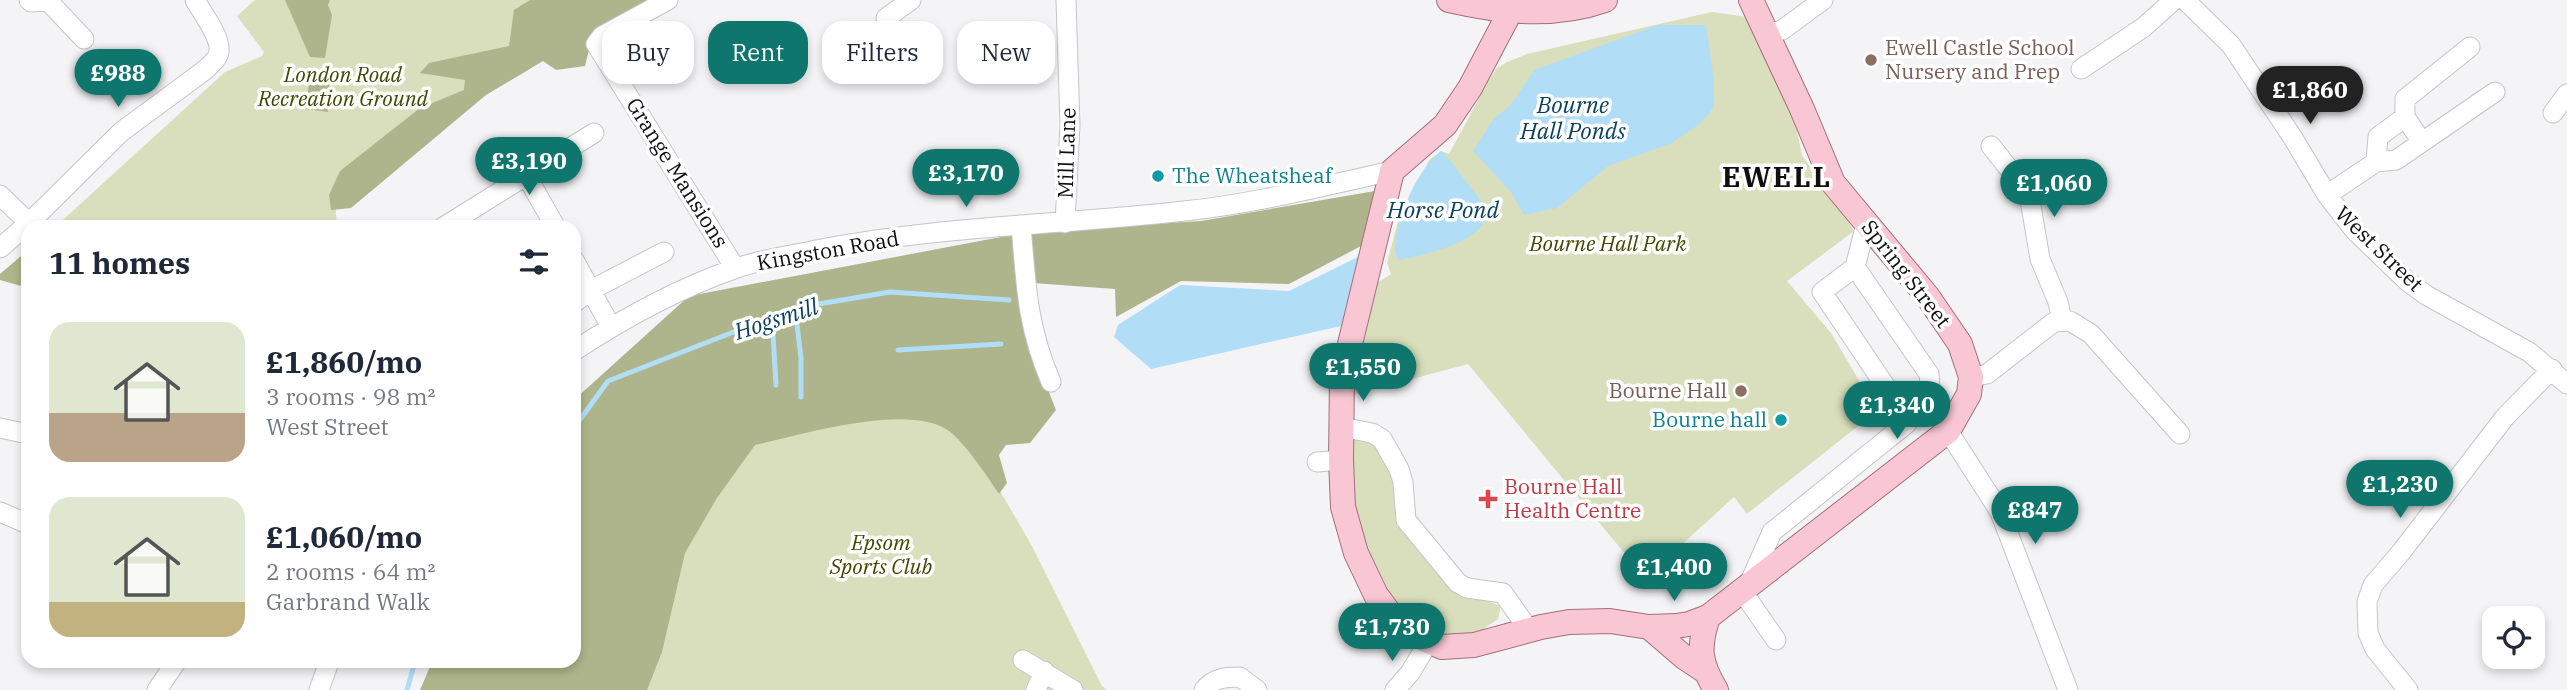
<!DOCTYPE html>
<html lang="en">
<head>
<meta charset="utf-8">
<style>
  :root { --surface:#fff; --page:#f2f2f3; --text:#1f2937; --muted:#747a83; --accent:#0f766e }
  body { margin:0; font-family:"IBM Plex Serif",serif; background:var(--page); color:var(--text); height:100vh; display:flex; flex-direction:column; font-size:26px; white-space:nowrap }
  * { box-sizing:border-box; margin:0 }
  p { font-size:23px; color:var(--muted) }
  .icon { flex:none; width:38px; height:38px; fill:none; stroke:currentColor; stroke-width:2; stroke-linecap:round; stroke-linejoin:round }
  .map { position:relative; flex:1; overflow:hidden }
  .sheet { position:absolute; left:21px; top:220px; width:560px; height:448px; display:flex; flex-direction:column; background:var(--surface); border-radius:21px; box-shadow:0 4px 10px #0003 }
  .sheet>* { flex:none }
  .hud { position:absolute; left:602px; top:21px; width:665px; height:63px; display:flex; gap:14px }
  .controls { position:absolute; left:2482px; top:606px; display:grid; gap:14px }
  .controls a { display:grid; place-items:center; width:63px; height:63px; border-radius:14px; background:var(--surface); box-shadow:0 4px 10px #0003; font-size:35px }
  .price { position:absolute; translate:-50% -60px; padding:0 16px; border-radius:24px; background:var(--accent); color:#fff; font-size:23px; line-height:46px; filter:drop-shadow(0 2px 4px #0008) }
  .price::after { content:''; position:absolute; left:50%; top:42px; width:21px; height:16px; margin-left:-10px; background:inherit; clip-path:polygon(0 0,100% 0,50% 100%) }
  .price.selected { background:#222; color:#fff }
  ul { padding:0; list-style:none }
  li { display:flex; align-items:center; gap:21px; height:175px; padding:0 28px }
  li span { display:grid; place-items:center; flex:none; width:196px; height:140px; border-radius:21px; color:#555 }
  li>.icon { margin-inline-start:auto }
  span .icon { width:84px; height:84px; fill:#fffc; stroke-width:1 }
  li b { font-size:30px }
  h2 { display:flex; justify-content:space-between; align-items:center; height:84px; padding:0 28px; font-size:30px }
  .chip { padding:0 24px; border-radius:21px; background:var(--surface); box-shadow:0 4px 10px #0003; font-size:24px; line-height:63px }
  .chip.selected { background:var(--accent); color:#fff }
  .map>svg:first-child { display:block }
  .green { fill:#d9dfbc }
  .forest { fill:#aeb48b }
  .water { fill:#b2ddf6 }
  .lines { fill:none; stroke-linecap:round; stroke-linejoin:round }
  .stream { stroke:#b2ddf6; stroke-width:5 }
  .minor-casing { stroke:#c5c5c8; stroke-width:21 }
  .major-casing { stroke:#a46e7c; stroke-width:26 }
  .minor { stroke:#fff; stroke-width:19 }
  .major { stroke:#f9c7d3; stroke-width:24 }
  .education-dot { fill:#8d6e63; stroke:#fff; stroke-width:2.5 }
  .culture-dot { fill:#0f9aa8; stroke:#fff; stroke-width:2.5 }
  .health-dot { fill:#e0444e; stroke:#fff; stroke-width:2.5 }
  .labels { text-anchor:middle; stroke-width:7; stroke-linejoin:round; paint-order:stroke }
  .education-label { font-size:21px; fill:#785e54; stroke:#fff; text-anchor:start }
  .park-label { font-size:21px; font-style:italic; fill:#414700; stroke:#fff }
  .street-label { font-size:21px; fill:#0f0f10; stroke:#fff }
  .culture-label { font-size:21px; fill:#0d838f; stroke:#fff; text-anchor:start }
  .health-label { font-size:21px; fill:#be3a42; stroke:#fff; text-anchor:start }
  .water-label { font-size:23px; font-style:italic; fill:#09415b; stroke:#fff }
  .district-label { font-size:28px; font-weight:bold; letter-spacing:2px; fill:#0f0f10; stroke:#fff }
</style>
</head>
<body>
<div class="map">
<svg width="2567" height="690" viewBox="0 0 2567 690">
  <rect width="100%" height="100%" fill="#f4f4f7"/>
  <path class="green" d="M255,0H639L485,91L335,201L337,227L54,228L225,72L262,56L264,52L237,16Z
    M1712,12L1748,17L1796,126L1802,155L1810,167L1820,174L1854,231L1787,281L1831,333L1877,411L1747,514L1734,497L1645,578L1468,364L1353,395L1354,356L1377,283L1391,274L1387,263L1398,221L1429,160L1441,151L1449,154L1489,80L1497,68L1507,62L1527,54Z
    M903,416L951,422L989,472L1032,546L1102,686L1107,690H645L682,552L714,498L753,443L838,424Z
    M1352,434L1368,438L1383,456L1395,478L1397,520L1449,587L1501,606L1498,619L1482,630L1455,636L1437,637L1420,627L1383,591L1354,514Z"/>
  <path class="forest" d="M285,0H330L328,5L332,15L325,58L310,57Z
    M530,0H649L593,34L585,66L556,70L543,61L486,95L351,208L331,210L329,195L340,171L420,108L464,90L465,80L420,73L429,63L509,46L514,10Z
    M310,73L330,76L328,112L306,109Z
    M1375,191L1361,246L1289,284L1181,281L1116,317L1115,289L1020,282L1041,372L1056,410L1030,443L1006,445L999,455L1007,483L999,494C988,477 965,443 949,431C909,402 801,435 755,445L717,498L685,553L662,652L647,690H420L432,662H574V400L689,296L1033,231L1201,221Z
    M28,250V288L0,280V274Z"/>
  <path class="water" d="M1658,25H1706L1714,80V107L1701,123L1672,143L1608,166L1557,208L1524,215L1511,192L1473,151L1494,118L1510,106L1534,70Z
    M1441,151C1451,160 1459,173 1468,184C1475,193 1487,205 1485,217C1482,243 1420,256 1398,260C1396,255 1394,249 1395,244C1398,215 1418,168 1441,151Z
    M1360,256L1341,326L1151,369L1114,337L1118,325L1180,285L1289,291Z"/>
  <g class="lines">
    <path class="stream" d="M795,308L801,358V397
      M772,317L776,385
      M898,350L1001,344
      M574,428L608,381L795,308L890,292L1009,300
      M407,690L415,662"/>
    <g class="minor-casing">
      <path id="minor" d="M29,0L31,2L51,0
        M668,0L602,36L596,44L735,268
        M2185,0L2231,45L2293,138L2327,195L2355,231L2407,281L2426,295L2529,352L2567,384
        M49,2L84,39
        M886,18L911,0
        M1767,34L1782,30L1823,0
        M2081,69L2144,27L2174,0
        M2553,113L2567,94
        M2405,117V99L2470,47
        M1991,146L2029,194L2040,259L2058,302L2062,320
        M2376,162L2378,137L2405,117L2422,142
        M526,175L556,228
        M0,195L29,223L0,248
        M2327,195L2376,162L2396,160L2495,92
        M29,223L121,132L205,70C210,65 218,59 219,52C221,36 202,13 195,0
        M1065,223L1070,125L1066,0
        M1021,225C1026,285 1027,326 1051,382
        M442,228L594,133
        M574,260L611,327
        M1855,267L1822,292L1886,387L1906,424
        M574,303L591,290L664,252
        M574,351C624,318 677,289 734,269C760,259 789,256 816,250C937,226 1062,225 1184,211C1254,204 1323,186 1392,171
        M1971,377L1987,374L2054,322L2070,321L2091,334L2180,434
        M1341,427L1372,433L1382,439L1399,469L1403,482L1406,520L1458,583L1467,588L1503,593L1529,630
        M0,428L28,434
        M1948,431L2000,512L2068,690
        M1317,462L1341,460
        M0,512L28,524
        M1749,584L1772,532L1906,424C1919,408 1932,395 1929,374L1855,267L1866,224
        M1742,591L1776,640
        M1023,660L1073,690
        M157,690L176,662
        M319,690L329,662
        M1036,690L1044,671
        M1204,690C1213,678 1225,677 1240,677L1257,690
        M1395,690L1410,673L1428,643
        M2408,690L2375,649L2368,633L2367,602L2373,585L2402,551L2505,417L2552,369"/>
    </g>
    <g class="major-casing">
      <path id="major" d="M1449,0C1501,12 1554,18 1605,0
        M1510,12L1470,88L1445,125L1392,171L1342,377L1341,460L1343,507L1356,553L1376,595L1393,618L1416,636L1442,647L1474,645L1541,627L1569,622L1610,621L1649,627L1676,626L1689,624L1708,617L1948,431L1969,394L1971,377L1960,344L1928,297L1833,183L1802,109L1751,0
        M1708,617C1698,647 1699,662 1716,690
        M1649,627L1684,657L1705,671"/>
    </g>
    <use href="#minor" class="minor"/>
    <use href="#major" class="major"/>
  </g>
  <g class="education-dot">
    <circle cx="1871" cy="60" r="7"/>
    <circle cx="1741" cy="391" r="7"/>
  </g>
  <g class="culture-dot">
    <circle cx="1158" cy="176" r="7"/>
    <circle cx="1781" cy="420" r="7"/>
  </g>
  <path class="health-dot" d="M1484.5 488.5h7v7h7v7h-7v7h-7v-7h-7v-7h7z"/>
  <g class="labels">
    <g class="education-label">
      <text x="1885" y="55">Ewell Castle School<tspan x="1885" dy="24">Nursery and Prep</tspan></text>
      <text x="1727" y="398" text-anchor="end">Bourne Hall</text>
    </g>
    <g class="park-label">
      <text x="343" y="82">London Road<tspan x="343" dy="24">Recreation Ground</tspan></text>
      <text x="1608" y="251">Bourne Hall Park</text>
      <text x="881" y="550">Epsom<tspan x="881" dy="24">Sports Club</tspan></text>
    </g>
    <g class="street-label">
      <text transform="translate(1067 153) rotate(-88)" y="7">Mill Lane</text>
      <text transform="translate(677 173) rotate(58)" y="7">Grange Mansions</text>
      <text transform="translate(2379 249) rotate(44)" y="7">West Street</text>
      <text transform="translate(828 251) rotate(-10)" y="7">Kingston Road</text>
      <text transform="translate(1906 274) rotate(52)" y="7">Spring Street</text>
    </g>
    <g class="culture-label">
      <text x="1172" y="183">The Wheatsheaf</text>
      <text x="1767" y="427" text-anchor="end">Bourne hall</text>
    </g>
    <g class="health-label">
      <text x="1504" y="494">Bourne Hall<tspan x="1504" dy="24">Health Centre</tspan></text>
    </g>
    <g class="water-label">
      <text x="1573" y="113">Bourne<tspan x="1573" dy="26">Hall Ponds</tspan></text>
      <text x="1443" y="218">Horse Pond</text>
      <text transform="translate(776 319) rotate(-18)" y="8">Hogsmill</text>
    </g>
    <g class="district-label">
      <text x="1777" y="187">EWELL</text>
    </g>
  </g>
</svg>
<div class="controls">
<a><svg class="icon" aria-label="locate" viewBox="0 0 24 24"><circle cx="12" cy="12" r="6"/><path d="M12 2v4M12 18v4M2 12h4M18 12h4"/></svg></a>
</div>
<b class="price" style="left:118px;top:109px">£988</b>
<b class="price selected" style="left:2310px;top:126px">£1,860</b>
<b class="price" style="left:529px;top:197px">£3,190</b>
<b class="price" style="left:966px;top:209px">£3,170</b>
<b class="price" style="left:2054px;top:219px">£1,060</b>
<b class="price" style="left:1363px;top:403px">£1,550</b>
<b class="price" style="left:1897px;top:441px">£1,340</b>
<b class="price" style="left:2400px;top:520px">£1,230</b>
<b class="price" style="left:2035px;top:546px">£847</b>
<b class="price" style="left:1674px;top:603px">£1,400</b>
<b class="price" style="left:1392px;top:663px">£1,730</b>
<div class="hud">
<a class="chip">Buy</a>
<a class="chip selected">Rent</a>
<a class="chip">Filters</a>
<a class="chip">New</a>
</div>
<section class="sheet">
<h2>11 homes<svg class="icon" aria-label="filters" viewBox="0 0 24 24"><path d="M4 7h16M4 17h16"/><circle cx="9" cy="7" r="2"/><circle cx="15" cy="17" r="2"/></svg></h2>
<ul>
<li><span style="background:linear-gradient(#dfe7d0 65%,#b9a48a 0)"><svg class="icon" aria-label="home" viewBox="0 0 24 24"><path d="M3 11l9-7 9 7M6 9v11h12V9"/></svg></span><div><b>£1,860/mo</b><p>3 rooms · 98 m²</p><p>West Street</p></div></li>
<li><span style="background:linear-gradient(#dfe7d0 75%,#c2b280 0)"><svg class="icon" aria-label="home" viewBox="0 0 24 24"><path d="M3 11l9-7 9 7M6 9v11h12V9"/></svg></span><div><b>£1,060/mo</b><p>2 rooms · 64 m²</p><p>Garbrand Walk</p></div></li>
</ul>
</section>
</div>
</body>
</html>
